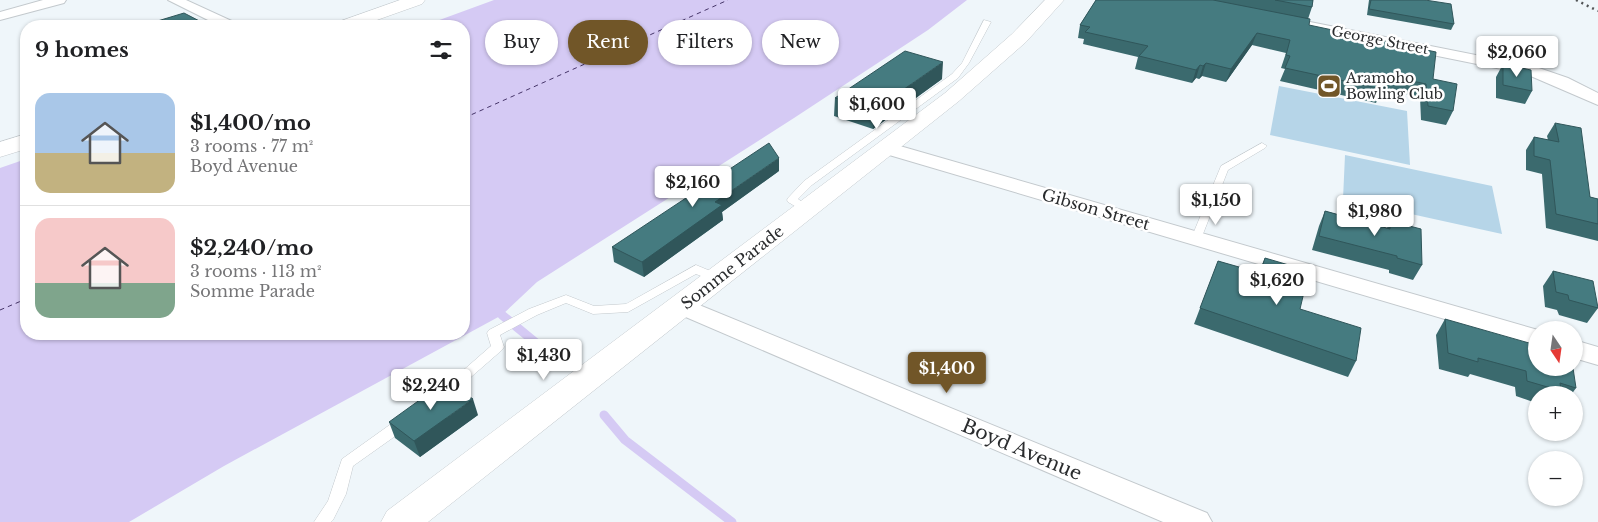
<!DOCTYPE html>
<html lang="en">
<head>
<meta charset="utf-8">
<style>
  :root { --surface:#fff; --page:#f6f6f6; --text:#202124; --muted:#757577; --line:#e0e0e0; --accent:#715628 }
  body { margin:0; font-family:"Libre Baskerville",serif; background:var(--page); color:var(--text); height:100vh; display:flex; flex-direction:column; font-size:19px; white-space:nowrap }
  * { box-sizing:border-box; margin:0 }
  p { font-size:16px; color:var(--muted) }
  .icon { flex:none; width:28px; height:28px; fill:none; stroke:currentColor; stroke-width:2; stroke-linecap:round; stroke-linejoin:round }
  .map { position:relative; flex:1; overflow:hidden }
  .drawer { position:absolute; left:20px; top:20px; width:450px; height:320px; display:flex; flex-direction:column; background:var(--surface); border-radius:20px; box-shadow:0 1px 4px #0004 }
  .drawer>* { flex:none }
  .hud { position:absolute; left:485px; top:20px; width:475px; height:45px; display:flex; gap:10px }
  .needle { width:32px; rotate:167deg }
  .controls { position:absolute; left:1528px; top:321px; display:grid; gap:10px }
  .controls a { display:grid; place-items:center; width:55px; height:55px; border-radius:50%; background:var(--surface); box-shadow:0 1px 4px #0004; font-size:25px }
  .price { position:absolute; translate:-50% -42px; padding:0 11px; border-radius:5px; background:#fff; color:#222; font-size:16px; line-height:32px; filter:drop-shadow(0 1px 2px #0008) }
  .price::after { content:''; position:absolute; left:50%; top:30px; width:15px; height:11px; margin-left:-8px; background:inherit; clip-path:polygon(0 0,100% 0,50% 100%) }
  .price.selected { background:var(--accent); color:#fff }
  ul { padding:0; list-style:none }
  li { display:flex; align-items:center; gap:15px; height:125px; padding:0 15px }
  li+li { border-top:1px solid var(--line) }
  li span { display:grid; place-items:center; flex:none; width:140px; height:100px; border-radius:15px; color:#555 }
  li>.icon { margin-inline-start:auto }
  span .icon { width:60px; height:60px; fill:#fffc; stroke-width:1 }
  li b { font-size:21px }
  h2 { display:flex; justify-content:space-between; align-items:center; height:60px; padding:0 15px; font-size:21px }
  .tag { padding:0 18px; border-radius:22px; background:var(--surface); box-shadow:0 1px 4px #0004; font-size:18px; line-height:45px }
  .tag.selected { background:var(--accent); color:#fff }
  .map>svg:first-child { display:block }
  .green { fill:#b6d5e8 }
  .water { fill:#d5caf4 }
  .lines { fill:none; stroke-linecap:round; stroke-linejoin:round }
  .stream { stroke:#d5caf4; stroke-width:9 }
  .ferry { stroke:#463569; stroke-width:1; stroke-dasharray:4.5 4; stroke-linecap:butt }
  .lane-casing { stroke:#c3c9cd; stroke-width:1 }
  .street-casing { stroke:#c3c9cd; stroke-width:2 }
  .secondary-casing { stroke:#c3c9cd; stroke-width:1 }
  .primary-casing { stroke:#c3c9cd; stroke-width:1 }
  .lane { fill:#fff; fill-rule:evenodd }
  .street { fill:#fff; fill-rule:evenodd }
  .secondary { fill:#fff; fill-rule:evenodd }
  .primary { fill:#fff; fill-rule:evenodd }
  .rail { stroke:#525557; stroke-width:2.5; stroke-dasharray:2 4; stroke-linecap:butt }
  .wall { fill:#3b6a6e }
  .shaded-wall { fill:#30565a }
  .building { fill:#457b80; stroke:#30565a }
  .labels { text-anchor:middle; stroke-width:5; stroke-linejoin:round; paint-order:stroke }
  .far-street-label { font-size:14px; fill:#2a2c2e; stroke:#fff }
  .far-poi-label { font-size:14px; fill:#2a2c2e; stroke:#fff; text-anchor:start }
  .street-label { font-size:16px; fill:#2a2c2e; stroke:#fff }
  .near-street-label { font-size:19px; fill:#2a2c2e; stroke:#fff }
</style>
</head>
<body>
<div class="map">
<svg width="1598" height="522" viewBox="0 0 1598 522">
  <rect width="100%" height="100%" fill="#eff6fa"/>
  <path class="green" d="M1279,86L1407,111L1410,165L1270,135Z
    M1345,155L1492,186L1502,234L1343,199Z"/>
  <path class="water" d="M494,0H967L928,30L794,118L537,282L502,315L224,466L129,522H0V168L26,159V334H464V26H423Z"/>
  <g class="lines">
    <path class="stream" d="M502,315L552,356
      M604,415L625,440L732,522"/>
    <path class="ferry" d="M464,118L728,0
      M0,310L26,299"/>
    <g class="lane-casing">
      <path id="lane" d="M984,20L991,22L969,63L958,78L812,185L798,199L812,209L811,211H803L788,202L787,200L788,198L804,181L952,74L962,63Z
        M1262,143L1267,146L1265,148L1228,170L1201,239L1200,241H1192L1191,239L1221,166Z
        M696,265L720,275L722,278L716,282L696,274L628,312L593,314L566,303L537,315L500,335L504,347L502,350L447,398L442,400L437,398L435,395L491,346L487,333L489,330L529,309L566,295L594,306L626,304Z
        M403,418L408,419L410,423L408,427L353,466L346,494L333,520L331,522H314L328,501L342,459L398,419Z"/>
    </g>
    <g class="street-casing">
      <path id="street" d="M43,0H66L64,3L0,20V12Z
        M168,0H186L236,23L238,26H220Z
        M1300,20L1536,67L1568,78L1598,93V105L1526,74L1295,27L1293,24Z
        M886,142L1538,330H1536V346L879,152L877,148L879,144Z
        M682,298L1207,513L1212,522H1163L674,312L670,306L674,300Z
        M1574,340L1598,347V365L1574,358Z"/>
    </g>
    <g class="secondary-casing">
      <path id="secondary" d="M1045,0H1064L1026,42L959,101L428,522H381L387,511L945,93L1012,34Z"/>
    </g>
    <g class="primary-casing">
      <path id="primary" d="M400,0H425L422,4L360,26H335L338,22Z
        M26,134V149L0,157V142Z"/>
    </g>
    <use href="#lane" class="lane"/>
    <use href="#street" class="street"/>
    <use href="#secondary" class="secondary"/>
    <use href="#primary" class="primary"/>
    <path class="rail" d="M1576,0L1598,11"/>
  </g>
  <path class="wall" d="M1096,0H1313L1312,7L1308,19L1309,25L1433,79L1453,111L1446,125L1421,120L1420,97L1382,89L1376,103L1280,81L1285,69L1281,68L1286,53L1252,45L1226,82L1202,76L1199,79L1196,78L1192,83L1135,69L1138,57L1083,44L1084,39L1078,38L1080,25Z
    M1369,0H1425L1454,24L1451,30L1367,15Z
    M1503,64L1532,91L1525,104L1496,98V77Z
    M942,79L873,129L834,116L835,98Z
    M1555,123L1590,197L1598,199V241L1546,228L1542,174L1526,170V150L1534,137L1548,140L1547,136Z
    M779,171L722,212L723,220L644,277L614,262L612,247Z
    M1325,211L1387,228L1390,221L1422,265L1413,280L1389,273V270L1312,250L1319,226Z
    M1265,258L1300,309L1356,361L1348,377L1194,324L1218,261L1258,273Z
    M1553,271L1598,307V308L1587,323L1559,315L1557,310L1545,307L1543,286Z
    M1445,319L1576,388L1571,395H1536V403L1516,396L1515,387L1470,374L1468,377L1439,369L1436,335Z
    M478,415L420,457L395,438L389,422Z"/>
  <path class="shaded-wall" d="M1257,33L1252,45L1226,82L1231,69Z
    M943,62L942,79L873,129L874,110Z
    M1206,63L1202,76L1199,79L1203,66Z
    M1200,65L1196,78L1192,83L1196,70Z
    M779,158V171L722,212L723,220L644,277L642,262L715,202Z
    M473,399L478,415L420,457L414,441Z"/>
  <path class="building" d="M1096,0H1213L1310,19L1309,25L1436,52L1433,79L1457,84L1453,111L1428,106L1426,84L1385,75L1382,89L1285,68L1290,56L1286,55L1290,40L1257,33L1231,69L1206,63L1203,66L1200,65L1196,70L1139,56L1148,46L1085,32L1090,27L1080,25Z
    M1275,0H1313L1312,7Z
    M1371,0H1425L1451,4L1454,24L1369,9Z
    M184,13L209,26H141Z
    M905,51L943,62L874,110L835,98Z
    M1503,64L1531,70L1532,91L1503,85Z
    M1555,123L1581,128L1590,197L1598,199V224L1556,214L1550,160L1534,156V137L1559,142Z
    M769,143L779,158L715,202L722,205L642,262L612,247Z
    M1325,211L1390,229V221L1421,229L1422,265L1397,258V256L1319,236Z
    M1265,258L1309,271L1300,309L1361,328L1356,361L1200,308L1218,261L1260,273Z
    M1553,271L1593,281L1598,308L1569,300L1568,295L1556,292Z
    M1445,319L1536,345V368H1573L1576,388L1560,383L1561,391L1527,381L1526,371L1478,358V362L1448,353Z
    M446,381L473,399L414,441L389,422Z"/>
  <defs>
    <g id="stadium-square" transform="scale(1.25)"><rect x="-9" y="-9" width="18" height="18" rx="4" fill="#715628" stroke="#fff"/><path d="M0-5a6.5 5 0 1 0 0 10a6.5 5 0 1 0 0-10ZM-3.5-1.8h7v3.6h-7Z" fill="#fff"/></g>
  </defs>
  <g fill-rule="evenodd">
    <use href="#stadium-square" x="1329" y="86"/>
  </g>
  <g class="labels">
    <g class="far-street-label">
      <text transform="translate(1380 40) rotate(11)" y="5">George Street</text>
    </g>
    <g class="far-poi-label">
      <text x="1346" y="83">Aramoho<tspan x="1346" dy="16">Bowling Club</tspan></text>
    </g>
    <g class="street-label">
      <text transform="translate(1096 209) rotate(16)" y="6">Gibson Street</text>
      <text transform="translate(732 267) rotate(-38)" y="6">Somme Parade</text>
    </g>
    <g class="near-street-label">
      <text transform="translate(1022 449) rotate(23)" y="7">Boyd Avenue</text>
    </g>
  </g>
</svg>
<div class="controls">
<a><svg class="needle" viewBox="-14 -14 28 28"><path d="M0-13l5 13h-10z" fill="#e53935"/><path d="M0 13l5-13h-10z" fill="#757577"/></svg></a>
<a>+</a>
<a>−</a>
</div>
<b class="price" style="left:1517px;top:78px">$2,060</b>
<b class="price" style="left:877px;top:130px">$1,600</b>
<b class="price" style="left:693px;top:208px">$2,160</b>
<b class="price" style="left:1216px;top:226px">$1,150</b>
<b class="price" style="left:1375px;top:237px">$1,980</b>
<b class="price" style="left:1277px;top:306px">$1,620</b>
<b class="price" style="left:544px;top:381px">$1,430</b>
<b class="price selected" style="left:947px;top:394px">$1,400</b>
<b class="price" style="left:431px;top:411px">$2,240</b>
<div class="hud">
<a class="tag">Buy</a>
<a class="tag selected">Rent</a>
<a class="tag">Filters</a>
<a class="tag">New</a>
</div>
<section class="drawer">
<h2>9 homes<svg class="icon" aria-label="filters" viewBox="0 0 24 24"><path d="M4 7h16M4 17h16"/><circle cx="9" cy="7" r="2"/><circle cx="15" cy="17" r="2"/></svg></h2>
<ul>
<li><span style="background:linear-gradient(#a9c7e8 60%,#c2b280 0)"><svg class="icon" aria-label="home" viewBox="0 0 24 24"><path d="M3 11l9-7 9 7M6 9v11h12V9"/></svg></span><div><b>$1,400/mo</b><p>3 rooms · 77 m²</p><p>Boyd Avenue</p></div></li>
<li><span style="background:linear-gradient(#f6c9c9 65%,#7fa58c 0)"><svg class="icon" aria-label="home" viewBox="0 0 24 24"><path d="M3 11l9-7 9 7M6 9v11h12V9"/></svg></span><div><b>$2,240/mo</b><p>3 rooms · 113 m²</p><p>Somme Parade</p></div></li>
</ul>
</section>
</div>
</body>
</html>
